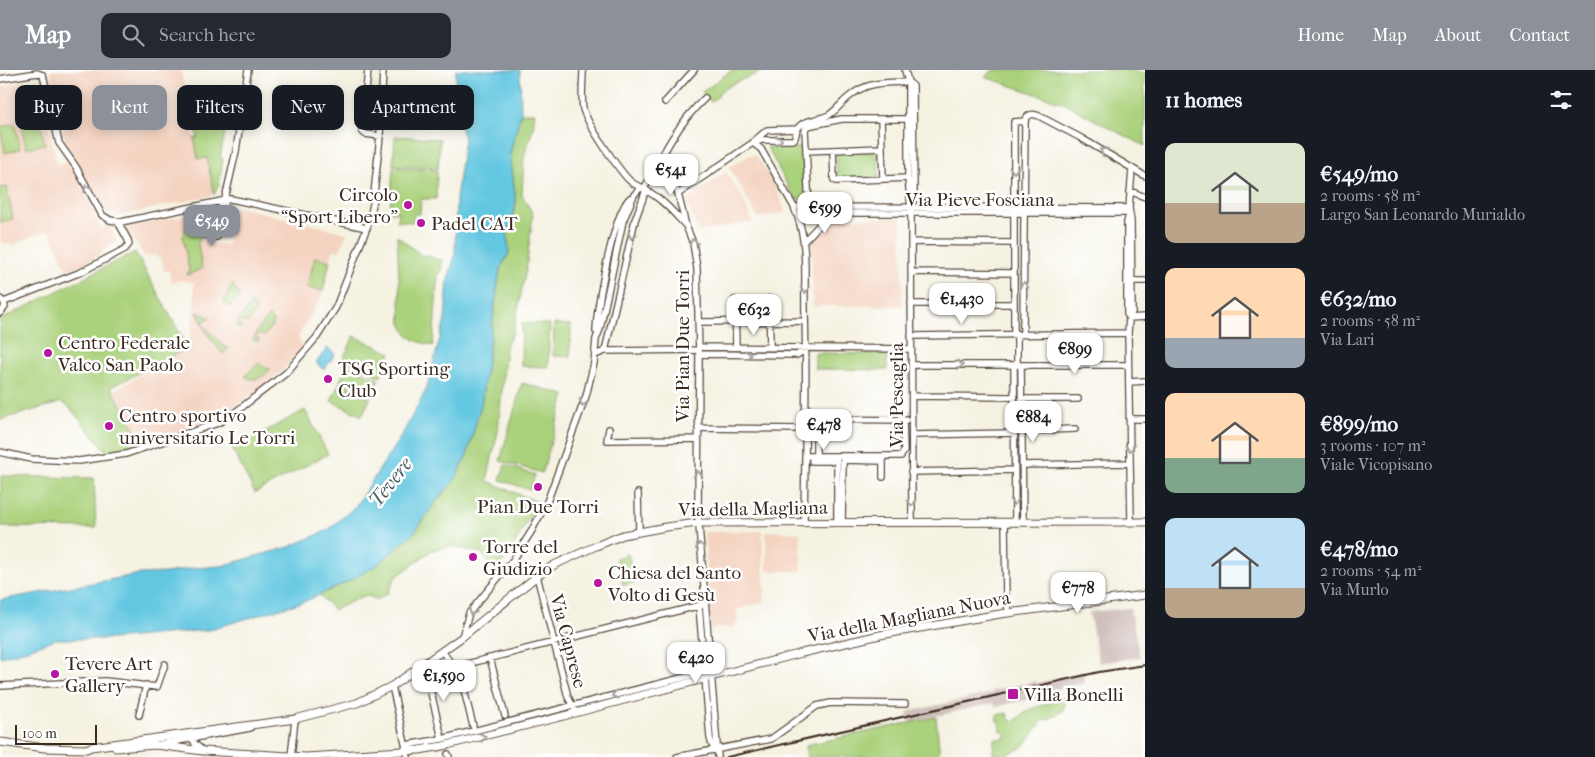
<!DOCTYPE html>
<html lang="en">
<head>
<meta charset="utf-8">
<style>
  :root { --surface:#171b24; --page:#242831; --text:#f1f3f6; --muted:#9ea1a6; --accent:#8c9099 }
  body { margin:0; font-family:"IM FELL French Canon",serif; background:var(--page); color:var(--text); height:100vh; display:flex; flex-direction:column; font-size:19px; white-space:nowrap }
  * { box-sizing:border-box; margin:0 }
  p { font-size:16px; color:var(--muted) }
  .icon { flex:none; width:28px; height:28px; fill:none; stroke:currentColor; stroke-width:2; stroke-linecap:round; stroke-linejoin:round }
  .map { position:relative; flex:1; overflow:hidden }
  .sheet { display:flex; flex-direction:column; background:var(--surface); width:450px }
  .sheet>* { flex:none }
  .hud { position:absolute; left:15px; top:15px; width:475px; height:45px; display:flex; gap:10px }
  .scale { position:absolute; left:15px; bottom:12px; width:82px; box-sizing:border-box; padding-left:5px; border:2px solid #3b2a1e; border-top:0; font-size:14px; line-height:18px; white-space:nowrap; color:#3b2a1e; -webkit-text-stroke:4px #fff; paint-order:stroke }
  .price { position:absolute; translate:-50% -42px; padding:0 11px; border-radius:10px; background:#fff; color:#222; font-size:16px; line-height:32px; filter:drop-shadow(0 1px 2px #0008) }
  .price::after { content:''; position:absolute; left:50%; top:30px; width:15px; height:11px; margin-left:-8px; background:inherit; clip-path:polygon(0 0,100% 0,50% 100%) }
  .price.selected { background:var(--accent); color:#fff }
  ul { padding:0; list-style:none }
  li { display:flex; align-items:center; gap:15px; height:125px; padding:0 20px }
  li span { display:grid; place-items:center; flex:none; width:140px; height:100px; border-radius:10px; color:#555 }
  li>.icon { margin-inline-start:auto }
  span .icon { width:60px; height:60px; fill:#fffc; stroke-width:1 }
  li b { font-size:21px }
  h2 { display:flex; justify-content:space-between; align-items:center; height:60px; padding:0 20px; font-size:21px }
  .tag { padding:0 18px; border-radius:10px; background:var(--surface); box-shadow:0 2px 12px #0003; font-size:18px; line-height:45px }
  .tag.selected { background:var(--accent); color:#fff }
  header { display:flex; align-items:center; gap:30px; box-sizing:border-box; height:70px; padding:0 25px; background:var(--accent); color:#fff }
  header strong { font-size:24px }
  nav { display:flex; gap:28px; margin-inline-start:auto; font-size:18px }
  .search { width:350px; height:45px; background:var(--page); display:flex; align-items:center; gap:12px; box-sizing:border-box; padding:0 18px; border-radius:10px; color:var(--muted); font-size:19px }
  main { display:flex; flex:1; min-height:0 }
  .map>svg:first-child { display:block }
  .built { fill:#f4d3c0 }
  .industrial { fill:#d0c0bc }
  .green { fill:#aad17b; stroke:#727e4c }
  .water { fill:#63c7e1; stroke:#4f7880 }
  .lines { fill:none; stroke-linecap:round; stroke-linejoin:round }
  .minor-casing { stroke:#57483b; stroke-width:8 }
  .major-casing { stroke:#57483b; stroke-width:9 }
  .minor { stroke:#fff; stroke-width:5.5 }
  .major { stroke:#fff; stroke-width:7 }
  .rail { stroke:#3b2a1e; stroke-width:2 }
  .oneway { stroke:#a79f9a }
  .poi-dot { fill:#b5179e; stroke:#fff; stroke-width:2 }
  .labels { text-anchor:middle; stroke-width:5; stroke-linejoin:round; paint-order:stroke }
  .poi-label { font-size:19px; fill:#3b2a1e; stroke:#fff; text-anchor:start }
  .street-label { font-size:19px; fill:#3b2a1e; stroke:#fff }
  .water-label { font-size:20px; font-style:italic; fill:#496162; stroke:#fff }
</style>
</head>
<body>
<header>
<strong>Map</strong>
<div class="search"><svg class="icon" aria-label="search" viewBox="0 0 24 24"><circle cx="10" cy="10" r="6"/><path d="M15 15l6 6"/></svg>Search here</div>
<nav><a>Home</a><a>Map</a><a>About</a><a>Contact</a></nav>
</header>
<main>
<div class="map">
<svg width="1145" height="687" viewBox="0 0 1145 687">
  <rect width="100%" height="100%" fill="#fff"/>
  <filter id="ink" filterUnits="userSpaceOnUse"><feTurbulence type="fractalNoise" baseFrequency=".02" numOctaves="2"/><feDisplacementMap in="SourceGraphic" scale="10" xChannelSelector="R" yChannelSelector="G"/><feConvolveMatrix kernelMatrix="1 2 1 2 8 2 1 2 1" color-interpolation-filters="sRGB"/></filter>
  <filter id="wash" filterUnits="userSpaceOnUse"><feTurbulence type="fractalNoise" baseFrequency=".0096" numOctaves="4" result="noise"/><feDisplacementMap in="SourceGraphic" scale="20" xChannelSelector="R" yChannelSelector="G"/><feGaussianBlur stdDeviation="1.12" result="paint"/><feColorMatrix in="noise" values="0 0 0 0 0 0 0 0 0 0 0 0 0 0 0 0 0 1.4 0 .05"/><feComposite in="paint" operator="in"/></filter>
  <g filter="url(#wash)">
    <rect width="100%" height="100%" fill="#f5f2e2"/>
    <path class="built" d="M50,0H181L198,89L207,88L214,125L119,146L106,141L101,135L82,100L65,73Z
      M39,8L57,94L67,92L79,111L101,157L109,155L117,171L95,188L68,201L49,161L32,166L14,175L0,172V17Z
      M750,85L756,86L771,107L786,142L758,148L729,97Z
      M726,102L745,133L753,152L698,162L686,131Z
      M235,136L347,163L340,181L333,180L324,222L298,267L303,277L283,300L229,342L206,353H201V355L187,360H179L178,363L144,375L114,320L188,278L194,245V212L179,210L172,213L169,200L164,201L161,188H157L156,185L145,187L125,157V155L131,154L134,156L213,140L199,170L227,175Z
      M834,148H901L903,236H813L811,173Z
      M762,461L765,531L737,540L738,552L733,557L711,559L704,462Z
      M766,461L800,463L802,501H767Z"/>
    <path class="industrial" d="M1130,538L1140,587L1099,593L1089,542Z
      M1083,602L1085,613L1043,622L1039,627L995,637L994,633L909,652L907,642L992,623V621L1036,611L1037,613Z"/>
    <path class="green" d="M732,0H767L736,12L719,22L718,26L711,32L702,22Z
      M993,0H1134L1145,3V76L1087,46L1069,35L985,7Z
      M37,37L45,74L26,78L18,41Z
      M521,43H535L533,59L524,86L522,125L533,144L526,200L513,263L506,276L498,361L487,411L538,432L511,481L496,500L481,483L450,476L432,480L395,508L388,523L377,530L366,525L334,540L319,525L347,512L377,495L413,464L437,430L455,410L481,335L500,199L509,183L507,165L516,133L510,83Z
      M201,50L226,58L220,87L223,89L219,115L214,125L207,88L198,89L194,68H198L195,58L201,56Z
      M15,54L20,79L5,83L0,57Z
      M395,66L440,69L438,98L393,95Z
      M767,77L803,78L805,129H795Z
      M836,82H878L879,108L837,109Z
      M393,97L437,100L436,129H421L420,144H414L413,152L397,151L398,142H390Z
      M7,117L13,149L0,152V118Z
      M213,140L198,174L202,199L187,205L189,200L183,167L186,156L189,155L186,144Z
      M397,166L421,185L430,186L435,189L442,190L441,202L438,203L433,276C416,271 408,270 401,253Z
      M135,182L188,278L111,317L144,375L108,383L69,337L62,332L0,350V250Z
      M315,187L330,191L323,221L307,218Z
      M232,214L240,226L230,237L224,232Z
      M252,233L257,240L247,253L241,251L239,254L243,256L239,259L236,256L239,249Z
      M197,242L211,248L203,251V255L225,277L229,278L223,284L208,265Z
      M269,246L274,253L264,266L258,264L256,268L260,270L256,272L253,270L256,262Z
      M522,253L550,254L548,297L521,296Z
      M554,254L571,255L570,287L553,286Z
      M354,266L391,283L380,307L343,289Z
      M815,283L887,284V300L815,299Z
      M259,293L263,297L271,299C263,306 255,314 245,306Z
      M347,295L379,310L371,327L339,313Z
      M522,313L565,325L542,403L500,391Z
      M339,314L370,329L362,346L331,331Z
      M305,340L328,384L255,423L232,379Z
      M505,395L535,405L530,420L500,410Z
      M1,406L94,408L96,458L1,457Z
      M628,484L636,512L623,515L616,488Z
      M1064,627L1066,630L1063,641L1051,648L1042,651C1028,672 1022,686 993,684L994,669L1006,668V664L1000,660V653L996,650L997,645L1007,643L1009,649L1013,652L1029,640Z
      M936,647L940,687H807L806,675Z"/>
    <path class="water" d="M456,0H520L521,43L510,83L516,133L507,165L509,183L500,199L481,335L467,385L455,410L437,430L413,464L377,495L347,512L306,531L208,560L112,569H56L23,581L0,587V530L141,504L166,503L194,498L221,496L289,477L328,460L355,437L403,363L426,320L445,250L448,209L455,186L456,128L464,69L455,40Z
      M327,278L335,284L324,300L316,293Z"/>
  </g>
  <g filter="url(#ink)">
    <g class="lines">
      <g class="minor-casing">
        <path id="minor" d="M368,0L362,61L365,64L380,66
          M583,0C583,13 581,26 583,39C587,53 618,99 629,110C635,116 643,117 649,122C663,130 675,144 686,156
          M905,0L908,12V108L911,138L912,453
          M0,9L37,3L43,5L59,73L76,97L102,145L110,150L121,152L231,129L367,158
          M908,12L913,16L914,129L911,136
          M665,32L694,0
          M881,49L883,109
          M1025,51C1027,44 1033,43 1039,46L1081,68L1145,106
          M797,59C804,49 819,50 829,45C837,40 842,32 849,27C867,11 886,13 908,12
          M754,71L767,60L797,59
          M753,73L761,79L794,137C809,170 804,207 805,242C807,312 805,382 804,452
          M833,80L834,110L836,111L908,108
          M806,81L882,78
          M670,103L678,124L686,156L693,173L697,198L699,284L698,444L718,687
          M644,119C661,87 678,53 705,28
          M1130,121L1145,127
          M678,124L751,74L762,70H793L795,68L797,59
          M225,129V141L217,167L207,165L225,129L236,81L248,0
          M809,136L805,60L807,56L842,49H904
          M794,137L832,136L850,137L1129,138
          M798,145L831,143H1129
          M804,171L831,143
          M911,172L1014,173
          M911,202L1014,203
          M1130,211H1145
          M0,229L4,232L5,237L0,243
          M769,229L770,277
          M735,230L736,277
          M4,232L81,202L125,179L129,174L128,170L118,152
          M911,234H1014
          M1129,248L1127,244V152L1129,145
          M1129,248L1145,247
          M699,252L805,251
          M596,261C597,236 613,144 630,128
          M1014,264V52L1025,51L1023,264
          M1017,264V295
          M911,266L1128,263
          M699,277L911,279
          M605,281L635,150L646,120
          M699,284L797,285L806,279
          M595,285L605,281L699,280
          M912,295H1128
          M1014,295L1015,452
          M1021,295L1023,452
          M1129,312L1145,311
          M912,326L1014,327
          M1022,329H1078
          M806,349L906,350
          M816,349V386
          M1129,349H1145
          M698,358L806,359
          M609,359L607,370L698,369
          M1022,361L1075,359
          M912,365L1014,363
          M0,382L31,389L79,391L126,384L218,353L233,344L286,303L317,267L336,237L369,152L373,134L380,66L383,0
          M805,386H901L904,381L903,350
          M812,391H837V453
          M1023,395L1130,393
          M911,402L1014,400
          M638,423L639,461
          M1005,452L1006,531L1009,542
          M1131,452L1128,263L1129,248L1132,242L1131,151L1129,138L1132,99
          M842,453L843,390L883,391V407
          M537,506L568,627L574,638
          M699,536L710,668L712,675L716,679
          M462,567L469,543L513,490L531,462L547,432L586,326L594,293L596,269L600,259L623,151L634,125L641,117
          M442,581L453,596
          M490,588L505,646
          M424,594L441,664
          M458,596L473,656
          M427,604L705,534
          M0,616L105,611L157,617L165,594
          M392,616L408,687
          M139,645L146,615
          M291,650L295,649L291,687
          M193,669L195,674L203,681
          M161,674L250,658
          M406,675L442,669L705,602L711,608
          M448,684L449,687
          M677,687L771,669L817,636L831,633L905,634"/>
      </g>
      <g class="major-casing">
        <path id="major" d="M0,672L45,678L86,679L91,677L295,649L357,633L392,616L408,605L462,567L537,506L554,495L596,476L623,465L666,457L698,453L1145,452
          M116,678L156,675L203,681L306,687L419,680L443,676L556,648L802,583L880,565L1000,544L1145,525"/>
      </g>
      <use href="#minor" class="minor"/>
      <use href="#major" class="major"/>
      <path class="rail" d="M727,687L1099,602L1145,595"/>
    </g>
    <defs><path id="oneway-chevron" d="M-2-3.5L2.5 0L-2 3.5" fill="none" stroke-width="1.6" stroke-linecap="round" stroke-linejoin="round" transform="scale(1.25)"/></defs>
    <g class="oneway">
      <use href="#oneway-chevron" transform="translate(779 70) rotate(-1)"/>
      <use href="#oneway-chevron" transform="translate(1103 81) rotate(-149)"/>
      <use href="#oneway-chevron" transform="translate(1014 100) rotate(90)"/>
      <use href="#oneway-chevron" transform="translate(87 118) rotate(-117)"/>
      <use href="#oneway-chevron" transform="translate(632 166) rotate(104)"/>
      <use href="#oneway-chevron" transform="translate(693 172) rotate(-107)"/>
      <use href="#oneway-chevron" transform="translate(1024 215) rotate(-89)"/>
      <use href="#oneway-chevron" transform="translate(805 220) rotate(89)"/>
      <use href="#oneway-chevron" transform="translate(748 285)"/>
      <use href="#oneway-chevron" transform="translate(960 295)"/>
      <use href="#oneway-chevron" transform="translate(583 333) rotate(109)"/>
      <use href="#oneway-chevron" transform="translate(1130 378) rotate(89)"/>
      <use href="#oneway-chevron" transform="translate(698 404) rotate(-90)"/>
      <use href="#oneway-chevron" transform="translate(1014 432) rotate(90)"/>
      <use href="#oneway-chevron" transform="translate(912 433) rotate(89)"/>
      <use href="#oneway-chevron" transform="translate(700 476) rotate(-95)"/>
      <use href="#oneway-chevron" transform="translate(472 542) rotate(119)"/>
      <use href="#oneway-chevron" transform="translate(615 625) rotate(167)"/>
      <use href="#oneway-chevron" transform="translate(483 667) rotate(-14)"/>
    </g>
  </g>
  <g class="poi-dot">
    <circle cx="408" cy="135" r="5"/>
    <circle cx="421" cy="153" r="5"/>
    <circle cx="48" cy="283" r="5"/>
    <circle cx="328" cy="309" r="5"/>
    <circle cx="109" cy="356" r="5"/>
    <circle cx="538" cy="417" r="5"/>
    <circle cx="473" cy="487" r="5"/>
    <circle cx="598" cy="513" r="5"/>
    <circle cx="55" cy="604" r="5"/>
    <rect x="1007" y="618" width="12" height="12" rx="2.5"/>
  </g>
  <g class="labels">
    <g class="poi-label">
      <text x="398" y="131" text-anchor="end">Circolo<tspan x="398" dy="22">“Sport Libero”</tspan></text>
      <text x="431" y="160">Padel CAT</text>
      <text x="58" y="279">Centro Federale<tspan x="58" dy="22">Valco San Paolo</tspan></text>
      <text x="338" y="305">TSG Sporting<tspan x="338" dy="22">Club</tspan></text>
      <text x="119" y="352">Centro sportivo<tspan x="119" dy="22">universitario Le Torri</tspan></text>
      <text x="538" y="443" text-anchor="middle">Pian Due Torri</text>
      <text x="483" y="483">Torre del<tspan x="483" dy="22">Giudizio</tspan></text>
      <text x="608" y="509">Chiesa del Santo<tspan x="608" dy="22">Volto di Gesù</tspan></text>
      <text x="65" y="600">Tevere Art<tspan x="65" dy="22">Gallery</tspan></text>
      <text x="1024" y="631">Villa Bonelli</text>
    </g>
    <g class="street-label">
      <text x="980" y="136">Via Pieve Fosciana</text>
      <text transform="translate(682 276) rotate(-90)" y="7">Via Pian Due Torri</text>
      <text transform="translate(896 325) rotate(-90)" y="7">Via Pescaglia</text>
      <text transform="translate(753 438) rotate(-1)" y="7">Via della Magliana</text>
      <text transform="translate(909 546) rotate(-11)" y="7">Via della Magliana Nuova</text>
      <text transform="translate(569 571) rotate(75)" y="7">Via Caprese</text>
    </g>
    <g class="water-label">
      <text transform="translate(390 412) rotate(-52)" y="7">Tevere</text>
    </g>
  </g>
</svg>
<div class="scale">100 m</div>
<b class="price" style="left:671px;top:126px">€541</b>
<b class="price" style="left:825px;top:164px">€599</b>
<b class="price selected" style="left:212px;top:177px">€549</b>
<b class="price" style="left:962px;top:255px">€1,430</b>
<b class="price" style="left:754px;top:266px">€632</b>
<b class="price" style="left:1075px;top:305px">€899</b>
<b class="price" style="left:1033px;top:373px">€884</b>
<b class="price" style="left:824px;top:381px">€478</b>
<b class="price" style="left:1078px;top:544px">€778</b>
<b class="price" style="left:696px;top:614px">€420</b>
<b class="price" style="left:444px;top:632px">€1,590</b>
<div class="hud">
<a class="tag">Buy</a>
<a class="tag selected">Rent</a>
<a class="tag">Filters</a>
<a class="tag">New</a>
<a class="tag">Apartment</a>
</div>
</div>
<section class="sheet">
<h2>11 homes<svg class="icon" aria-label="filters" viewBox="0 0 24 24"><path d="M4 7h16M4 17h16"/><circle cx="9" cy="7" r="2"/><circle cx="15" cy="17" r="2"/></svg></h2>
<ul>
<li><span style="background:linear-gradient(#dfe7d0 60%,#b9a48a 0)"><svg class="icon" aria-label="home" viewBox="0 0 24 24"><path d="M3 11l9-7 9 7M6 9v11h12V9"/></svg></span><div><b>€549/mo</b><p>2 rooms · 58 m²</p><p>Largo San Leonardo Murialdo</p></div></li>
<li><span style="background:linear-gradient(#ffd9b3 70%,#9aa5b1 0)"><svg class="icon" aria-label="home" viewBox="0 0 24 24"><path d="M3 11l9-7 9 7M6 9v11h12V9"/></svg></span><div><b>€632/mo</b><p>2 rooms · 58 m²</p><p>Via Lari</p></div></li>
<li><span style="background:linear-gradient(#ffd9b3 65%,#7fa58c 0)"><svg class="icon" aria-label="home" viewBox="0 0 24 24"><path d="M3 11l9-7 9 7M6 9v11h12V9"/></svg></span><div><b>€899/mo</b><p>3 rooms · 107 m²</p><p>Viale Vicopisano</p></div></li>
<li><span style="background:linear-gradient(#bfe0f5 70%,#b9a48a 0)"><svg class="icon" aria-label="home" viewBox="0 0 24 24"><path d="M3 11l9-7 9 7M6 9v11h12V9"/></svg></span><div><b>€478/mo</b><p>2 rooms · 54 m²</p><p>Via Murlo</p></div></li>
</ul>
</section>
</main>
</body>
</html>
